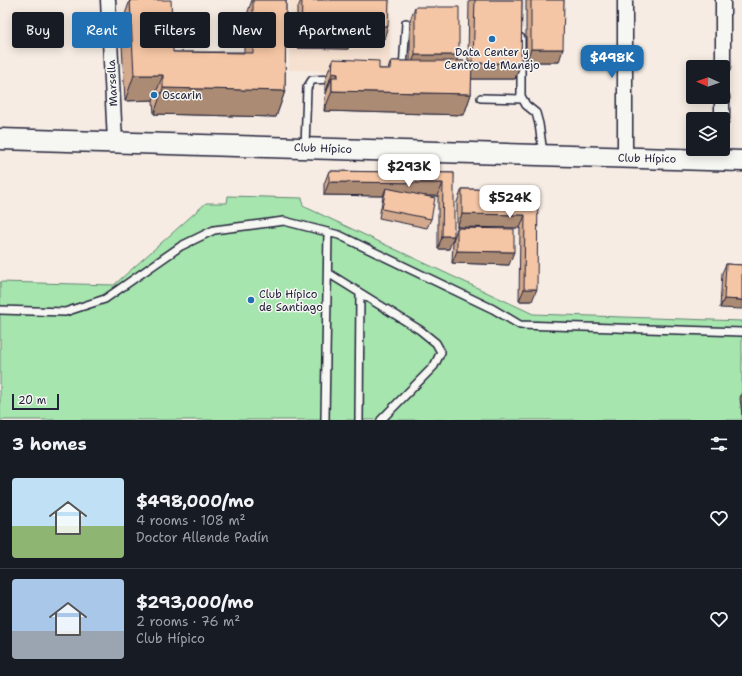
<!DOCTYPE html>
<html lang="en">
<head>
<meta charset="utf-8">
<style>
  :root { --surface:#171b24; --page:#20242c; --text:#f1f3f6; --muted:#9ea1a6; --line:#363941; --accent:#1f6fb2 }
  body { margin:0; font-family:"Shantell Sans",sans-serif; background:var(--page); color:var(--text); height:100vh; display:flex; flex-direction:column; font-size:15px; white-space:nowrap }
  * { box-sizing:border-box; margin:0 }
  p { font-size:13px; color:var(--muted) }
  .icon { flex:none; width:22px; height:22px; fill:none; stroke:currentColor; stroke-width:2; stroke-linecap:round; stroke-linejoin:round }
  .map { position:relative; height:420px; overflow:hidden }
  .side { display:flex; flex-direction:column; background:var(--surface); flex:1 }
  .side>* { flex:none }
  .guide { position:absolute; left:12px; top:12px; width:400px; height:36px; display:flex; gap:8px }
  .needle { width:26px; rotate:272deg }
  .buttons { position:absolute; left:686px; top:60px; display:grid; gap:8px }
  .buttons a { display:grid; place-items:center; width:44px; height:44px; border-radius:4px; background:var(--surface); box-shadow:0 2px 10px #0003; font-size:20px }
  .scale { position:absolute; left:12px; bottom:10px; width:47px; box-sizing:border-box; padding-left:4px; border:2px solid #22223b; border-top:0; font-size:11px; line-height:14px; white-space:nowrap; color:#22223b; -webkit-text-stroke:3px #f6f6f2; paint-order:stroke }
  .price { position:absolute; translate:-50% -34px; padding:0 9px; border-radius:8px; background:#fff; color:#222; font-size:13px; line-height:26px; filter:drop-shadow(0 1px 2px #0008) }
  .price::after { content:''; position:absolute; left:50%; top:24px; width:12px; height:9px; margin-left:-6px; background:inherit; clip-path:polygon(0 0,100% 0,50% 100%) }
  .price.selected { background:var(--accent); color:#fff }
  ul { padding:0; list-style:none }
  li { display:flex; align-items:center; gap:12px; height:100px; padding:0 12px }
  li+li { border-top:1px solid var(--line) }
  li span { display:grid; place-items:center; flex:none; width:112px; height:80px; border-radius:4px; color:#555 }
  li>.icon { margin-inline-start:auto }
  span .icon { width:48px; height:48px; fill:#fffc; stroke-width:1 }
  li b { font-size:17px }
  h2 { display:flex; justify-content:space-between; align-items:center; height:48px; padding:0 12px; font-size:17px }
  .chip { padding:0 14px; border-radius:4px; background:var(--surface); box-shadow:0 2px 10px #0003; font-size:14px; line-height:36px }
  .chip.selected { background:var(--accent); color:#fff }
  .map>svg:first-child { display:block }
  .built { fill:#f6e1d0 }
  .green { fill:#a6e5ad; stroke:#648474 }
  .lines { fill:none; stroke-linecap:round; stroke-linejoin:round }
  .lane-casing { stroke:#22223b; stroke-width:10 }
  .street-casing { stroke:#22223b; stroke-width:17 }
  .secondary-casing { stroke:#22223b; stroke-width:23 }
  .lane { stroke:#f6f6f2; stroke-width:7 }
  .street { stroke:#f6f6f2; stroke-width:14 }
  .secondary { stroke:#f6f6f2; stroke-width:20 }
  .wall { fill:#d3aa8e; stroke:#22223b }
  .shaded-wall { fill:#ac8b74; stroke:#22223b }
  .building { fill:#f5c6a5; stroke:#22223b }
  .poi-dot { fill:#1f6fb2; stroke:#f6f6f2; stroke-width:1.5 }
  .labels { text-anchor:middle; stroke-width:3; stroke-linejoin:round; paint-order:stroke }
  .poi-label { font-size:11px; fill:#22223b; stroke:#f6f6f2; text-anchor:start }
  .street-label { font-size:11px; fill:#22223b; stroke:#f6f6f2 }
</style>
</head>
<body>
<div class="map">
<svg width="742" height="420" viewBox="0 0 742 420">
  <rect width="100%" height="100%" fill="#f6ece3"/>
  <filter id="ink" filterUnits="userSpaceOnUse"><feTurbulence type="fractalNoise" baseFrequency=".025" numOctaves="2"/><feDisplacementMap in="SourceGraphic" scale="8" xChannelSelector="R" yChannelSelector="G"/><feConvolveMatrix kernelMatrix="1 2 1 2 8 2 1 2 1" color-interpolation-filters="sRGB"/></filter>
  <g filter="url(#ink)">
    <path class="built" d="M241,0H391L390,72L289,70V1Z"/>
    <path class="green" d="M228,196L302,198L303,206L533,314L742,321V420H0V282L114,285L206,203H227Z"/>
    <g class="lines">
      <g class="lane-casing">
        <path id="lane" d="M521,38V96L526,105L536,113L539,124L543,153
          M403,69L406,23
          M481,98L522,99
          M305,147L307,88L312,80L334,79
          M328,273L420,330L436,343L441,352L434,366L381,420
          M0,310L65,312L105,299L181,246L214,230L284,221L339,235L493,309L520,325L742,332
          M325,420L328,232
          M359,420L360,293"/>
      </g>
      <g class="street-casing">
        <path id="street" d="M108,0L115,142
          M625,0V157
          M723,67V0
          M722,119V97"/>
      </g>
      <g class="secondary-casing">
        <path id="secondary" d="M0,139L742,161"/>
      </g>
      <use href="#lane" class="lane"/>
      <use href="#street" class="street"/>
      <use href="#secondary" class="secondary"/>
    </g>
    <path class="wall" d="M130,0L173,52H244V23L252,0H286L285,91L276,117L154,114L153,100L125,101L121,26Z
      M301,0H389L384,39L352,38L348,49L297,48V10Z
      M469,0H522L521,63L515,79H471V94L464,115L324,111L325,97L326,94H325V80L333,59L379,69H388L391,61H410V20L415,7L457,61H468Z
      M526,0H564L559,62H526Z
      M329,171L454,173L449,249H438V196H427L431,219L427,228L379,218L383,196L324,195V184Z
      M462,189L538,190L532,301H519L520,228L457,227V202Z
      M457,228L509,265L452,263L453,241Z
      M726,264L742,265L720,308L722,273Z
      M742,392V415L740,398Z"/>
    <path class="shaded-wall" d="M353,25L388,26L384,39L352,38L348,49L297,48L301,36Z
      M531,49H563L559,62H526Z
      M415,55H459L454,67H410Z
      M473,63H521L515,79H467Z
      M332,73L338,74L332,91L471,94L464,115L324,111L332,91V77L326,94H325Z
      M134,75H163L153,100L125,101Z
      M163,88L285,91L276,117L154,114Z
      M329,182L443,183L438,196H385L386,188L383,196L324,195Z
      M462,214L525,215L520,228L457,227Z
      M442,236H454L449,249H438Z
      M457,251L514,252L509,265L452,263Z
      M524,289H537L532,301H519Z
      M724,299L742,300V309L720,308Z"/>
    <path class="building" d="M130,0H171L173,52L253,53V0H286L285,91L163,88V75H134Z
      M302,0H389L388,26L353,25V36H301Z
      M475,0H522L521,63H473Z
      M531,0H564L563,49H531Z
      M415,7H459V55H415Z
      M333,59L379,61V69H390L391,61H472L471,94L332,91V77H338V74L332,73Z
      M329,171L454,173V236H442L443,183L329,182Z
      M386,188L435,198L431,219L382,209Z
      M462,189L538,190L537,289H524L525,215L462,214Z
      M457,228L514,229V252L457,251Z
      M726,264L742,265V300L724,299Z"/>
  </g>
  <g class="poi-dot">
    <circle cx="492" cy="39" r="4"/>
    <circle cx="154" cy="95" r="4"/>
    <circle cx="251" cy="300" r="4"/>
  </g>
  <g class="labels">
    <g class="poi-label">
      <text x="492" y="56" text-anchor="middle">Data Center y<tspan x="492" dy="13">Centro de Manejo</tspan></text>
      <text x="162" y="99">Oscarin</text>
      <text x="259" y="298">Club Hípico<tspan x="259" dy="13">de Santiago</tspan></text>
    </g>
    <g class="street-label">
      <text transform="translate(112 83) rotate(-93)" y="4">Marsella</text>
      <text transform="translate(323 148) rotate(2)" y="4">Club Hípico</text>
      <text transform="translate(647 158) rotate(1)" y="4">Club Hípico</text>
    </g>
  </g>
</svg>
<div class="buttons">
<a><svg class="needle" viewBox="-14 -14 28 28"><path d="M0-13l5 13h-10z" fill="#e53935"/><path d="M0 13l5-13h-10z" fill="#9ea1a6"/></svg></a>
<a><svg class="icon" aria-label="layers" viewBox="0 0 24 24"><path d="M12 4l9 5-9 5-9-5zM3 14l9 5 9-5"/></svg></a>
</div>
<div class="scale">20 m</div>
<b class="price selected" style="left:612px;top:79px">$498K</b>
<b class="price" style="left:409px;top:188px">$293K</b>
<b class="price" style="left:510px;top:219px">$524K</b>
<div class="guide">
<a class="chip">Buy</a>
<a class="chip selected">Rent</a>
<a class="chip">Filters</a>
<a class="chip">New</a>
<a class="chip">Apartment</a>
</div>
</div>
<section class="side">
<h2>3 homes<svg class="icon" aria-label="filters" viewBox="0 0 24 24"><path d="M4 7h16M4 17h16"/><circle cx="9" cy="7" r="2"/><circle cx="15" cy="17" r="2"/></svg></h2>
<ul>
<li><span style="background:linear-gradient(#bfe0f5 60%,#8fb573 0)"><svg class="icon" aria-label="home" viewBox="0 0 24 24"><path d="M3 11l9-7 9 7M6 9v11h12V9"/></svg></span><div><b>$498,000/mo</b><p>4 rooms · 108 m²</p><p>Doctor Allende Padín</p></div><svg class="icon" aria-label="heart" viewBox="0 0 24 24"><path d="M12 20l-8-8c-3-5 5-10 8-4 3-6 11-1 8 4z"/></svg></li>
<li><span style="background:linear-gradient(#a9c7e8 65%,#9aa5b1 0)"><svg class="icon" aria-label="home" viewBox="0 0 24 24"><path d="M3 11l9-7 9 7M6 9v11h12V9"/></svg></span><div><b>$293,000/mo</b><p>2 rooms · 76 m²</p><p>Club Hípico</p></div><svg class="icon" aria-label="heart" viewBox="0 0 24 24"><path d="M12 20l-8-8c-3-5 5-10 8-4 3-6 11-1 8 4z"/></svg></li>
</ul>
</section>
</body>
</html>
